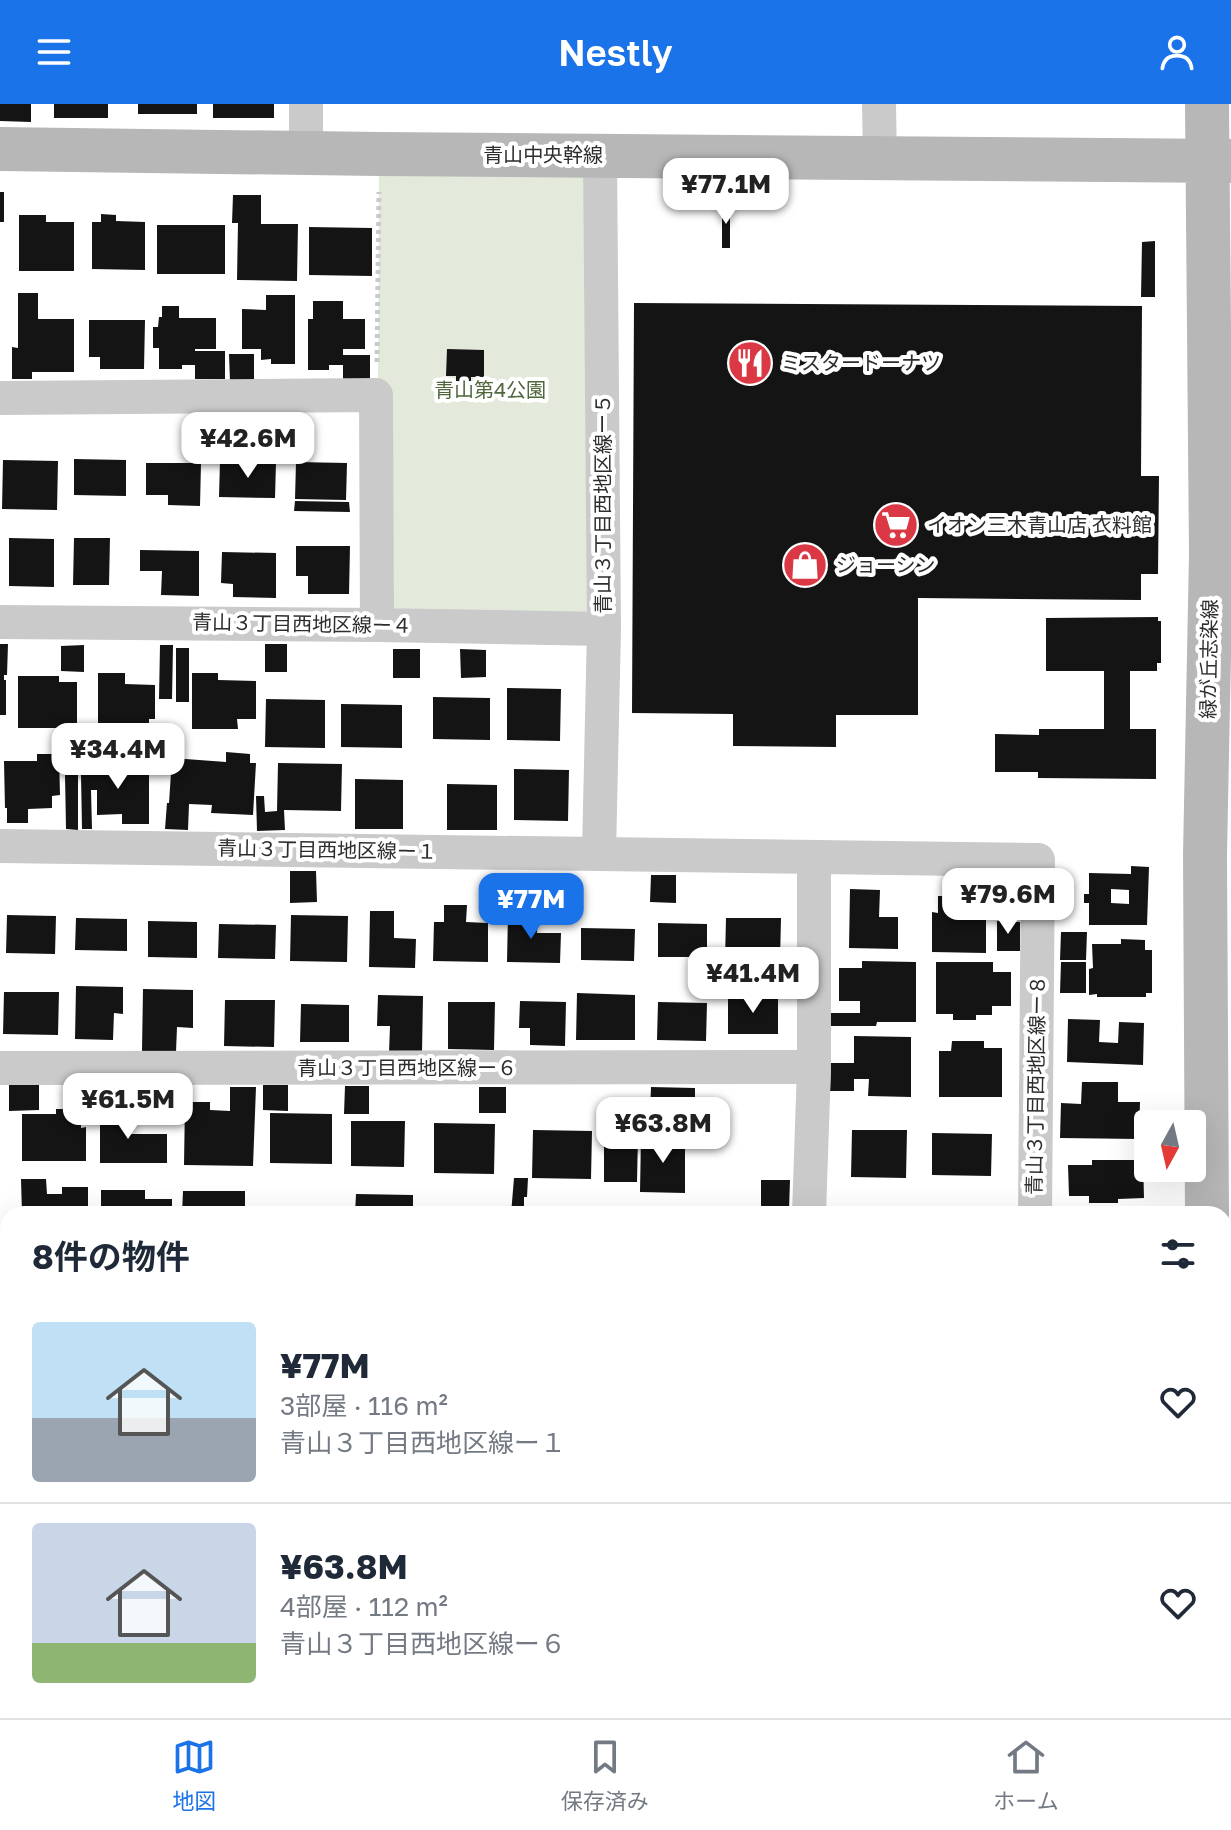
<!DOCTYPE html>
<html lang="ja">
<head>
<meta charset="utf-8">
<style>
  :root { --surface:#fff; --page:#f6f6f7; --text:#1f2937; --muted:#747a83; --line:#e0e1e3; --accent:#1a73e8 }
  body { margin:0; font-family:"Golos Text","Noto Sans JP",sans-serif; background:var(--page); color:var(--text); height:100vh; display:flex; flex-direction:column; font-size:30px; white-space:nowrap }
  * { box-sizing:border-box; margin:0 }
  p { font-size:26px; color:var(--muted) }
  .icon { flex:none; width:44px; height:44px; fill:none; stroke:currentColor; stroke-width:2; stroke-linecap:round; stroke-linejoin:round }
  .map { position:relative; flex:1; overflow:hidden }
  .sheet { position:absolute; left:0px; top:1102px; width:1232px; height:512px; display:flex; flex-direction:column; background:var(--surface); border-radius:24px 24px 0 0; box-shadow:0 8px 32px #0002 }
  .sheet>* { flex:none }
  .needle { width:52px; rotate:188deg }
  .controls { position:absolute; left:1134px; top:1006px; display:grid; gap:16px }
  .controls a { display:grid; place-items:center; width:72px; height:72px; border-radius:8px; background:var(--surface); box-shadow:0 8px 32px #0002; font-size:40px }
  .price { position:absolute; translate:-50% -68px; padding:0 18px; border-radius:16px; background:#fff; color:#222; font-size:26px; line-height:52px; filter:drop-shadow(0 2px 4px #0008) }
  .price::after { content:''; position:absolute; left:50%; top:48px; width:24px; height:18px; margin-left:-12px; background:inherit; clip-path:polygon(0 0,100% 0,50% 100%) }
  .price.selected { background:var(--accent); color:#fff }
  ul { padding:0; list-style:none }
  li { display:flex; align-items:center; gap:24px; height:200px; padding:0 32px }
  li+li { border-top:2px solid var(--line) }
  li span { display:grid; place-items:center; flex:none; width:224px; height:160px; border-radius:8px; color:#555 }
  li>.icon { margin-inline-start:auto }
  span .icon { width:96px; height:96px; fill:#fffc; stroke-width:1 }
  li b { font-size:34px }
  h2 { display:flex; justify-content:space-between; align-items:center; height:96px; padding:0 32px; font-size:34px }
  header { display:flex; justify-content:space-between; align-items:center; height:104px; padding:0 32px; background:var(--accent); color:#fff; font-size:36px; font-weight:600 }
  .tab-bar { display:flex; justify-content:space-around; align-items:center; height:112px; border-top:2px solid var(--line); background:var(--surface); font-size:22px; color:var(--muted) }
  .tab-bar a { display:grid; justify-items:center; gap:4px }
  .tab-bar .selected { color:var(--accent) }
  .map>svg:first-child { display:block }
  .green { fill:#e3eadb }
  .building { fill:#141414; fill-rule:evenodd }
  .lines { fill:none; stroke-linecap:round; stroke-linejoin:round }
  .path { stroke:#cacaca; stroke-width:5; stroke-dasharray:4 4; stroke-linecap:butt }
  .street { stroke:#cacaca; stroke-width:34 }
  .secondary { stroke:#b7b7b7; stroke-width:44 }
  .labels { text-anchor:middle; stroke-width:8; stroke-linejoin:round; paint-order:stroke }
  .street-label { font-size:20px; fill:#2d2d2d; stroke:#fff }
  .poi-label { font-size:20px; fill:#2d2d2d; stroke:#fff; text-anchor:start }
  .park-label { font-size:20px; fill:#50663d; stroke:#fff }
</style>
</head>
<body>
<header><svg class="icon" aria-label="menu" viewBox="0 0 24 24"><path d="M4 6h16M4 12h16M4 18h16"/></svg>Nestly<svg class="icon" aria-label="person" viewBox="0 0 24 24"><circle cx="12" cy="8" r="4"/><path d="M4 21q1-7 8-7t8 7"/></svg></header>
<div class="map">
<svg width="1231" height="1614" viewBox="0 0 1231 1614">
  <rect width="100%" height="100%" fill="#fff"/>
  <path class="green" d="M379,50L600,51L604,525L377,521Z"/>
  <path class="building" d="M0,0H31V18L0,17Z
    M54,0H108V14H54Z
    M138,0H197V10H138Z
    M213,0H274V14H213Z
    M0,88H4V118H0Z
    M233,91H261V120H298L297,177L237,176L238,119H232Z
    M722,99H730V144H722Z
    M101,110L116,111V117L145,118V166L92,165V118H101Z
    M19,111H46V118H74V167H19Z
    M157,121H225V170H157Z
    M309,123L372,124V172L309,171Z
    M1155,137V193H1141L1142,138Z
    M18,189H38V215H74V268H32V275H12V243L18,244Z
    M266,191H295V260H271V255L261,256V245H242V205L266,206Z
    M313,197H343V215H365V245H343V251H370V278H343V261H329V266H308V215H313Z
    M634,199L1142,202L1141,372H1159L1158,470H1141V496L918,494V611H836V643L733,642V610L632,609Z
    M162,202H179V214H216V245H195V247H225V275H195V261H182V265H159V244H153V223H158L159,213H162Z
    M89,216H145L144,265H100V253H89Z
    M447,245L484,246V273H471V291L456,292V272H446Z
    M229,250H254V276L230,277Z
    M223,318H246V343H223Z
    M74,355L126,356V392L74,391Z
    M3,356L58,357L57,406L2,405Z
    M220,357L276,358L275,394L219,393Z
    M296,358L347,359L346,396L295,395Z
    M146,359H201L200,402L168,401V391H146Z
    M295,397L349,398L350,408L294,407Z
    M9,434L54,435V483L9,482Z
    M74,434H110L109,481H73Z
    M296,442H350L349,490H308V472H296Z
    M140,446L199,447V492L161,491L162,467H140Z
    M222,448L276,449V494L233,493V480L221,479Z
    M1158,513V517H1161V559H1157V567H1130V625H1156V675L1038,674V668H995V630L1039,631V625H1104V567H1046V514Z
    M0,540H8L7,571H4V576H6V611H0Z
    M265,540H287V568H265Z
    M84,541V568L61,567V542Z
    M160,541H173L172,595H159Z
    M176,544H189V598H176Z
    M393,545H420V574H393Z
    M460,545L486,546V573L461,574Z
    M98,569H125V580L155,581V615H149V627L98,626Z
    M192,569H218V576L256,577V615H237L238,625H192Z
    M18,572H59V578H77V624H18Z
    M507,584L561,585L560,637L507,636Z
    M433,593L490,594V636L433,635Z
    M266,595L325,596V644L265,643Z
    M341,600L402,601V644L341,643Z
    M226,648L250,650V659H256L253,711L211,709L212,701L189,700L188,726L165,725L167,699H169L172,654L226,658Z
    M37,650H59L60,691L52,692V704L28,705V719H7V704H5L4,657H37Z
    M121,650H143V658H149V720H122V710L97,711V686H91L92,725H82L81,671H92L91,661H122Z
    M278,659L342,660L341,707L284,706L285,726L257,727L256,692H264L265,708L277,707Z
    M514,665L569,666L568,717L514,716Z
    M65,671H78V726L66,725Z
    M355,675L403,676V725H355Z
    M447,680L497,681V726H447Z
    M1131,762L1149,763L1147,821H1089V799H1084V790H1089V769L1131,770ZM1111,785L1129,786V800L1111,799Z
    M290,767H316L317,798L290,799Z
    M651,771H676V799L650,798Z
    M850,785L880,786L879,813H898V845L849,844Z
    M938,792H966V809L986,810V849L932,848V808L938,809Z
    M444,801H467L466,818L488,819V858L433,857L434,818H444Z
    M370,807H394V834L416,835L415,864L369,863Z
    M508,808H538L537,829H561L560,859L507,858Z
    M7,811L56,812L55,850L6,849Z
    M291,811L348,812L347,858L290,857Z
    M76,814L127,815V847L75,846Z
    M726,814H781L780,857H725Z
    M148,817L197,818V854L148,853Z
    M997,817L1020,818V847H997Z
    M658,819L707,820V853H658Z
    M219,820L276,821L275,855L218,854Z
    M581,824L635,825L634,857L581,856Z
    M1061,828H1087L1086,856H1060Z
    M1121,835L1145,836V846H1152V889H1146V893H1097V890L1089,891V865L1093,864L1092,840H1121Z
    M862,857L916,858V918H877L876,922H830V909H860V897H839V864H862Z
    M936,858H993V868H1011V902H992V911H976V916H953V910H936Z
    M1061,858H1086V889H1060Z
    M76,882L123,883V910L114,909L113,936L75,935Z
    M143,885L193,886V924L177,923L176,948L142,947Z
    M4,888H59L58,931L3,930Z
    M577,889L635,891V936H576Z
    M378,891L423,892L422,949H389L390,922H377Z
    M728,891L778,892V930H728Z
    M225,896H275L274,943L224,942Z
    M520,897L566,898L565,942L530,941V924H519Z
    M448,898H495L494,946L448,945Z
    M658,898L707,899L706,937L657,936Z
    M301,900L349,901V938H300Z
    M1068,915L1100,916L1099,938L1118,939L1119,918L1144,919L1143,961L1067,958Z
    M854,932L911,933V993L868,992L869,975H854V987H830L831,959H854Z
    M952,937H984V944H1002V993H939V947H951Z
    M9,978H39V1006L9,1007Z
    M174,978V1007L147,1008L146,979Z
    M1082,978H1118V998H1140L1139,1035L1060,1034L1061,999L1081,1000Z
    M263,981H288V1007L263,1006Z
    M345,982H369V1010H344Z
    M230,983H256L253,1062L184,1061L185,998H210V1006L230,1007Z
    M479,983H506V1009H479Z
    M651,983L695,984V1009H650Z
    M100,1002H127V1030H167V1059H100Z
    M56,1005H81V1024L86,1023V1057H22V1010H56Z
    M270,1009L332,1010V1060L270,1059Z
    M351,1017H405L404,1063L351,1062Z
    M434,1019L495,1020L494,1070L434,1069Z
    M533,1026L592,1027L591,1075L532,1074Z
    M852,1026H907L906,1074L851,1073Z
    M932,1029L992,1030L991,1072L932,1071Z
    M604,1031L638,1032L637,1078H604Z
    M641,1032L685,1033V1089L640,1088Z
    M1092,1056H1143L1144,1094L1118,1095V1099H1089V1092H1069L1068,1061H1092Z
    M514,1074H528L527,1093H524V1110H511Z
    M21,1075H46L47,1090H62V1083H88V1110H22Z
    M761,1076H790L789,1106H761Z
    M101,1086H145V1095H172V1110H101Z
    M183,1087H245V1110H182Z
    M356,1090L413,1091V1110H355Z
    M304,1104H330L329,1110H304Z
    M641,1106L695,1107V1110H641Z
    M5,1308H8V1366H4Z"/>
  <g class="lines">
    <path class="path" d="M377,258L379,88"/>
    <path class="street" d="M879,0L880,53
      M306,49V0
      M0,294L376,291L377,521
      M0,518L377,521L604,525
      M0,742L1038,756L1035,1110
      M599,749L604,525L600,51
      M0,964L814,963
      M809,1110L814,963V753
      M0,1176H8
      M0,1378H8
      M807,1606L808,1614"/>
    <path class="secondary" d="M0,45L379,50L1231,57
      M1207,1110L1205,751L1211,450L1207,0
      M1207,1614V1606"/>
  </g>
  <defs>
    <g id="restaurant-disc" transform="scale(2.3)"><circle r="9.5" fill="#db3845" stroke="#fff"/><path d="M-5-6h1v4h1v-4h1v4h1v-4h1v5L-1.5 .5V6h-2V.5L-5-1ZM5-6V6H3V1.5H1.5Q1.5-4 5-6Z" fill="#fff"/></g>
    <g id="supermarket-disc" transform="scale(2.3)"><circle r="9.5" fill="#db3845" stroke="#fff"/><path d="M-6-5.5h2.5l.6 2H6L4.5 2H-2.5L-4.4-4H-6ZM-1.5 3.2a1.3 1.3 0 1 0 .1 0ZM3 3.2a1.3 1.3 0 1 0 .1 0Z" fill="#fff"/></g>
    <g id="shop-disc" transform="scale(2.3)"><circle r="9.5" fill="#db3845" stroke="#fff"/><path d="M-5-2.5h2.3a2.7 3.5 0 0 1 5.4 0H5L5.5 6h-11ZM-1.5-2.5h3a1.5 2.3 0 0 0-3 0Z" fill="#fff"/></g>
  </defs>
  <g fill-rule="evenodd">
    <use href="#restaurant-disc" x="750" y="259"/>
    <use href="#supermarket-disc" x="896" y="421"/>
    <use href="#shop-disc" x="805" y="461"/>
  </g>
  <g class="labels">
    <g class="street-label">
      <text x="543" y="58">青山中央幹線</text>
      <text transform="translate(603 400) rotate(-90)" y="7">青山３丁目西地区線ー５</text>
      <text transform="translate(302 520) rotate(1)" y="7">青山３丁目西地区線ー４</text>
      <text transform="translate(1209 555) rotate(-89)" y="7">緑が丘志染線</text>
      <text transform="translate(327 746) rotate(1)" y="7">青山３丁目西地区線ー１</text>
      <text x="407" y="971">青山３丁目西地区線ー６</text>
      <text transform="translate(1036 981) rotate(-89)" y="7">青山３丁目西地区線ー８</text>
    </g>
    <g class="poi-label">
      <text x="781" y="266">ミスタードーナツ</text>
      <text x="927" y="428">イオン三木青山店 衣料館</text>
      <text x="836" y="468">ジョーシン</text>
    </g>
    <g class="park-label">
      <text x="490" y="293">青山第4公園</text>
    </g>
  </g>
</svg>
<div class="controls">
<a><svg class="needle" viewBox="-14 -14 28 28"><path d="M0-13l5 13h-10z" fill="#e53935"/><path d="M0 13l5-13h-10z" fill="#747a83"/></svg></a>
</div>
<b class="price" style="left:726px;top:122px">¥77.1M</b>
<b class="price" style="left:248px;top:376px">¥42.6M</b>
<b class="price" style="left:118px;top:687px">¥34.4M</b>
<b class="price" style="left:1008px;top:832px">¥79.6M</b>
<b class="price selected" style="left:531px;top:837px">¥77M</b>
<b class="price" style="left:753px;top:911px">¥41.4M</b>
<b class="price" style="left:128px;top:1037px">¥61.5M</b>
<b class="price" style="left:663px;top:1061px">¥63.8M</b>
<section class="sheet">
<h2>8件の物件<svg class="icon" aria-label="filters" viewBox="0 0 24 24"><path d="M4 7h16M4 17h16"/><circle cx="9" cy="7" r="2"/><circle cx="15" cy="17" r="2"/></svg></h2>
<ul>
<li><span style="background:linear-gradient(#bfe0f5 60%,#9aa5b1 0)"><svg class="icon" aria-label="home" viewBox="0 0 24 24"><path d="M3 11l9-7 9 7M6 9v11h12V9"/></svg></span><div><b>¥77M</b><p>3部屋 · 116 m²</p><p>青山３丁目西地区線ー１</p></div><svg class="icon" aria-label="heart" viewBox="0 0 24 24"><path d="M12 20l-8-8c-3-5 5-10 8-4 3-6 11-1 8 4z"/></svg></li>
<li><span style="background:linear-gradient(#c9d6e8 75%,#8fb573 0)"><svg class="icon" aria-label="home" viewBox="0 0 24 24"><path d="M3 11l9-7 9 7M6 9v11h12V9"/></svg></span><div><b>¥63.8M</b><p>4部屋 · 112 m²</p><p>青山３丁目西地区線ー６</p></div><svg class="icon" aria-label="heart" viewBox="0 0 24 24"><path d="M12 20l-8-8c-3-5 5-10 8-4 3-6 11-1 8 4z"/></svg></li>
</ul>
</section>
</div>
<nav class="tab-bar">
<a class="selected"><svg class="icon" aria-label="map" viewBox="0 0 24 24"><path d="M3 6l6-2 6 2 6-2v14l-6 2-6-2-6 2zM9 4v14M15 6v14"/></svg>地図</a>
<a><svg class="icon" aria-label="saved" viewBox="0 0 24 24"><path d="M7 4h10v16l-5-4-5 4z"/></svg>保存済み</a>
<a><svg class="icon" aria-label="home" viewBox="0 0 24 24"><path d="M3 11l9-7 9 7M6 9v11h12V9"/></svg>ホーム</a>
</nav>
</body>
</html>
